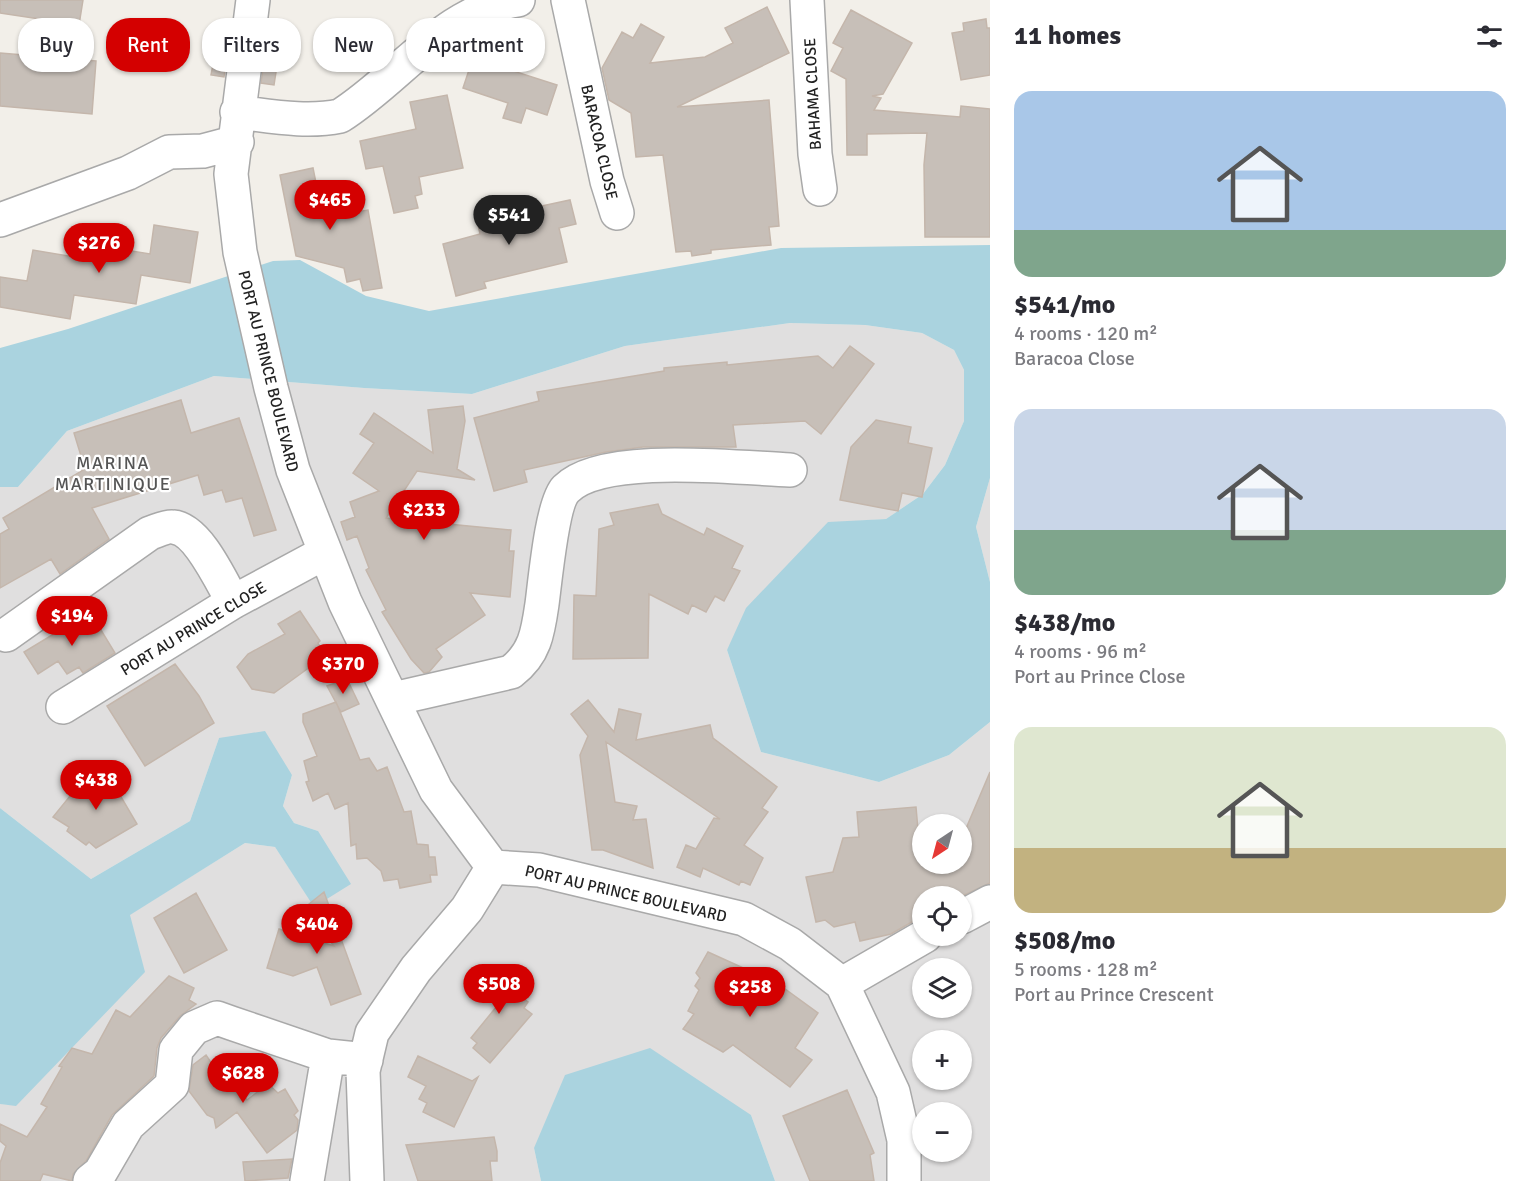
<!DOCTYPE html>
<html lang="en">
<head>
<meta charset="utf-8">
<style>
  :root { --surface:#fff; --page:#f7f7f7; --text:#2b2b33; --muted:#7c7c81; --accent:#d40000 }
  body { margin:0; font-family:Signika,sans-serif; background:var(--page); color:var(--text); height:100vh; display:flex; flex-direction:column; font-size:22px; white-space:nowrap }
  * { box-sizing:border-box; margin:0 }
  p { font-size:20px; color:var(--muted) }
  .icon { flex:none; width:33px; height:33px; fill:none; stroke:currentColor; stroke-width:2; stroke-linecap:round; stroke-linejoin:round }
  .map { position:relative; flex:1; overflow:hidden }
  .drawer { display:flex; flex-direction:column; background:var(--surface); width:540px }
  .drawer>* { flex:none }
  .banner { position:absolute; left:18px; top:18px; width:570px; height:54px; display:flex; gap:12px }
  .needle { width:39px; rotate:216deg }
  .tools { position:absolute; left:912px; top:814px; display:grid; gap:12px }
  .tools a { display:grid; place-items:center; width:60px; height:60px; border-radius:50%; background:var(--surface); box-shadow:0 2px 4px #0004; font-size:30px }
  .price { position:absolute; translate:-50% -51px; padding:0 14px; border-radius:21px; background:var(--accent); color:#fff; font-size:20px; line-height:39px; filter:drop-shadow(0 2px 3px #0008) }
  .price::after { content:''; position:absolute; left:50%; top:36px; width:18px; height:14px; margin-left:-9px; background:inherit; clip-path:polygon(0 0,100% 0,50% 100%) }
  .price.selected { background:#222; color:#fff }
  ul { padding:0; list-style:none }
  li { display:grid; align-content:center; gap:12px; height:318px; padding:0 24px }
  li span { display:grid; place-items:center; height:186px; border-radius:18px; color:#555 }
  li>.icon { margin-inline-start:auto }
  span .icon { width:108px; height:108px; fill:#fffc; stroke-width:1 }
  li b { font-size:26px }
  h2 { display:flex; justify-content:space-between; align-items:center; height:72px; padding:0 24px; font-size:26px }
  .pill { padding:0 21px; border-radius:24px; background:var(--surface); box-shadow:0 2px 4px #0004; font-size:21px; line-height:54px }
  .pill.selected { background:var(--accent); color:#fff }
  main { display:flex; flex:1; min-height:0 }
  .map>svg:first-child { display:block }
  .residential { fill:#e0dfdf; fill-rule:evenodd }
  .water { fill:#aad3df }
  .building { fill:#c7bfb8; stroke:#c4b6ab; stroke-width:1.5 }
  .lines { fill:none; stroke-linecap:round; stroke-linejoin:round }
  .minor-casing { stroke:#a9a9a9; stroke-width:36 }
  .minor { stroke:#fff; stroke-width:33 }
  .labels { text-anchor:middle; stroke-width:4.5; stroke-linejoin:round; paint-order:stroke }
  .street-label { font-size:16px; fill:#222; stroke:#fff }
  .neighbourhood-label { font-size:18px; letter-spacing:1.5px; fill:#555; stroke:#fff }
</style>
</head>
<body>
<main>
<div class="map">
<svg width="990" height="1181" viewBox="0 0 990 1181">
  <rect width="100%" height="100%" fill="#f2efe9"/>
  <path class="residential" d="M790,323L865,325L922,333L954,350L964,370V421L945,465L923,494L886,519L828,523L727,650L761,752L879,782L949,755L990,722V1181H775L751,1115L534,1148L541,1181H0V1104L16,1105L129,915L245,843L275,847L314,906L318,831L294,823L283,806L292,775L219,738L190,821L91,879L0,808V487H18L67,431L214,376L364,388L472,394L625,346ZM922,825H962V864H922ZM922,897H962V936H922ZM922,969H962V1008H922ZM922,1041H962V1080H922ZM922,1113H962V1152H922Z
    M990,478V582L976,527Z"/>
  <path class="water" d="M990,245V478L976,527L990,582V722L949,755L879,782L761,752L727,650L746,608L828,522L886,519L923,494L945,465L964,421V370L954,350L922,333L865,325L790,323L625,346L472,394L364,388L214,376L67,431L18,487H0V348L68,329L273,261L300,260L366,296L429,311L781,248Z
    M265,731L292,775L283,806L294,823L318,831L351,884L314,907L275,847L245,843L130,915L145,972L16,1106L0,1104V808L91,879L190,821L219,738Z
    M650,1048L751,1115L775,1181H541L534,1148L565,1075Z"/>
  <path class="building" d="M0,0H83L79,25L0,13Z
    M767,7L789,53L677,107L769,100L779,226L769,227L771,245L711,250V253L692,256L691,251L676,252L663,155L636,157L631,113L609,100L602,68L622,32L633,38L641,24L664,37L650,63L705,57L733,43L725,28Z
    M851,10L912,43L883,94L872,96L881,98L874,110L960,117L961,106L990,109V237H925L924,165L927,133L867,134V155H847L846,79L831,71L843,48L833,43Z
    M986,19L987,28H990V75L961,80L952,33L964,31L963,23Z
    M216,49L228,51L224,77L211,75Z
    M0,53L96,61L92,114L0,106Z
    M265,56L278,59L274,85L261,83Z
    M473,58L557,85L547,115L526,108L521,123L503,118L508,103L463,88Z
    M447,95L463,168L419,177L422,194L415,196L418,208L394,213L383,166L366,169L360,141L416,129L410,102Z
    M313,168L317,188L330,191L332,216L368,210L382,288L363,291L360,279L347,282L344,268L296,256L280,175Z
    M570,200L576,224L559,228L567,262L484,282L486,288L456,296L443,244L480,234L477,220Z
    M154,225L198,232L190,283L141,275L136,304L74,295L70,319L0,307V277L27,281L33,250L86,259L89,244L150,254Z
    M850,346L874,364L821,434L805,421L733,425L736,447H643L606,452L524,470L527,482L494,491L474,418L539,401L537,392L664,371V368L727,362V365L818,356L833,368Z
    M181,400L191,433L239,418L276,530L254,536L242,498L226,502L222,490L204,495L198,475L92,508L109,539L60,574L51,559L0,588V534L9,529L3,518L85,469L74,433Z
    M463,406L465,421L457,469L475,480L417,471L386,518L511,530L509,551H514L510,597L470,593L485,615L436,649L442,657L429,672L424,673L411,659L382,612L386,610L366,570L369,568L357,536L347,540L341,522L355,517L350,502L379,491L353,473L374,443L360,434L374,413L433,453L428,410Z
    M876,420L911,427L908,443L932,448L922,497L902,493L898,511L840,500L851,447Z
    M658,504L662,514L704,535L707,528L743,546L732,568L740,571L724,601L715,596L706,612L692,605L688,614L649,594L648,658L573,659L574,595L596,596L599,529L614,525L610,513Z
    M300,611L320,641L318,643L325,656L274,693L252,689L237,667L248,654L285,634L278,624Z
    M90,612L115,653L83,673L79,667L67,674L58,661L38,674L24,652Z
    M175,664L199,696L214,723L145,766L107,706Z
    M347,679L359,704L341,712L327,686Z
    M588,700L614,732L619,709L641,714L636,740L710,725L713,738L777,787L762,808L768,812L744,845L763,858L750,885L741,881L739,885L703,868L700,877L677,867L686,845L696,849L714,818L720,819L606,742L615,802L637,806L633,820L646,819L653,868L603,850H592L580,755L588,736L571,714Z
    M336,702L360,760L369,758L377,771L387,767L404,812L411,811L417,844L428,845L429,857H435L437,875H430L431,882L400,888L398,879L384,881L381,871L367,858L357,859L356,844L351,846L348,803L335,809L328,793L313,801L306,782L309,781L304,761L317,756L303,722V714Z
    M104,768L137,824L96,848L89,842L86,845L67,831L69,827L53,817L83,780Z
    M990,772V883L960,897H922V903L913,908L919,918L891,934L860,941L855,922L834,927L825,920L816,922L806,877L833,872L843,838L859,837L857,812L916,807L921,864H962V838Z
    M324,892L361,994L331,1005L317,967L293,976L267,968L279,929L334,946L304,908Z
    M196,893L227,950L184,973L154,918Z
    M708,952L763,977L784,992L785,989L818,1013L795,1048L812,1060L790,1087L733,1045L723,1052L683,1029L694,1014L688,1011L699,990L695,986L700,978L696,973Z
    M489,966L501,973L509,983L507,987L528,1002L524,1008L532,1014L490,1063L473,1048L477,1043L471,1038L497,1006L474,984Z
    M169,976L194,988L189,1000L196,1004L180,1016L161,1038L157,1048L154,1076L112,1115L86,1161L73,1174L72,1181L43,1174L40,1181H0V1163L6,1146L0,1141V1124L27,1137L47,1107L41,1104L62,1067L59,1066L72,1048L92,1054L116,1010L130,1017Z
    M206,1055L212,1064L219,1059L228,1070L227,1073L247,1100L268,1084L278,1093L285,1089L298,1111L294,1115L298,1120L297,1130L267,1153L237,1112L216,1128L214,1118L207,1115L189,1091L193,1065Z
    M418,1056L472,1081L478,1077L454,1127L423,1112L427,1103L419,1099L426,1086L408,1077Z
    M847,1090L874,1153L870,1155L874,1181H810L783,1116Z
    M494,1137L497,1151V1161H490L492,1181H418L406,1145Z
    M292,1159L288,1178L245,1181L243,1162Z"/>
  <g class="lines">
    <g class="minor-casing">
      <path id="minor" d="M253,0L231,174L240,252L271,388L293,470L345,602L436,790L493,867L539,870L744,919L790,944L842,984L893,1092L904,1140V1181
        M568,0L607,181L617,213
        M807,0L815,154L820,189
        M237,112C271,116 306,123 340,116C399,79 445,10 518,0
        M0,220L128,173L169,152L203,151L237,142
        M6,635L150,533C157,531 166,526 173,527C198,529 221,581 233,602
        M393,699L511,672C535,654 538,632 542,604C545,582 552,503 566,489C602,452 739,468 790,470
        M63,707L233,602L324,553
        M962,917L990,902
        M842,984L925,936
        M90,1181L100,1173L128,1125L172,1085L176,1050L194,1028L217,1018L231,1023L328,1056L366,1060
        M307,1181L328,1056
        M367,1181L363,1071L372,1033L416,969L467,909L493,867"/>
    </g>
    <use href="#minor" class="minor"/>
  </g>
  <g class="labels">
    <g class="street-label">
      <text transform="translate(812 94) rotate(-93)" y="6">BAHAMA CLOSE</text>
      <text transform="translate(600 142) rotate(77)" y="6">BARACOA CLOSE</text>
      <text transform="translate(269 371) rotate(76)" y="6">PORT AU PRINCE BOULEVARD</text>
      <text transform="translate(193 628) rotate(-31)" y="6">PORT AU PRINCE CLOSE</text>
      <text transform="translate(626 893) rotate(13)" y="6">PORT AU PRINCE BOULEVARD</text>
    </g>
    <g class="neighbourhood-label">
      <text x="113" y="469">MARINA<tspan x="113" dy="21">MARTINIQUE</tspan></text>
    </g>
  </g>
</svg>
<div class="tools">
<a><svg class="needle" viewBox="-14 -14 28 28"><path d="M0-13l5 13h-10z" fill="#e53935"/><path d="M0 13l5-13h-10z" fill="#7c7c81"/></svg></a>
<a><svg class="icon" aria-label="locate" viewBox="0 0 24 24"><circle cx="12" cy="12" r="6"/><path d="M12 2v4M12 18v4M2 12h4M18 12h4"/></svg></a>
<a><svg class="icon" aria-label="layers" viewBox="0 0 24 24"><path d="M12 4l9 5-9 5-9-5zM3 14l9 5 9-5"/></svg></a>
<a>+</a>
<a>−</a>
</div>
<b class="price" style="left:330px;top:231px">$465</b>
<b class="price selected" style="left:509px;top:246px">$541</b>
<b class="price" style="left:99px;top:274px">$276</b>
<b class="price" style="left:424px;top:541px">$233</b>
<b class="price" style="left:72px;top:647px">$194</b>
<b class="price" style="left:343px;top:695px">$370</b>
<b class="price" style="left:96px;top:811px">$438</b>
<b class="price" style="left:317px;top:955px">$404</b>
<b class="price" style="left:499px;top:1015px">$508</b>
<b class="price" style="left:750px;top:1018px">$258</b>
<b class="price" style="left:243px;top:1104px">$628</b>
<div class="banner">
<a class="pill">Buy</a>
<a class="pill selected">Rent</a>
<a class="pill">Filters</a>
<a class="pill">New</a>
<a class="pill">Apartment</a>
</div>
</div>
<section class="drawer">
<h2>11 homes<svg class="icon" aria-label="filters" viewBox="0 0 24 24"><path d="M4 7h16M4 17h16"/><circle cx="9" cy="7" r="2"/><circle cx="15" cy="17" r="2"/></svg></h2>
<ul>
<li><span style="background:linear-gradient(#a9c7e8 75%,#7fa58c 0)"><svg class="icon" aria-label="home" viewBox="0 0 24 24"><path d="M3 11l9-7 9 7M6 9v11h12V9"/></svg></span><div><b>$541/mo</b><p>4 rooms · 120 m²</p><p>Baracoa Close</p></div></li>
<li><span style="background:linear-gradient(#c9d6e8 65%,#7fa58c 0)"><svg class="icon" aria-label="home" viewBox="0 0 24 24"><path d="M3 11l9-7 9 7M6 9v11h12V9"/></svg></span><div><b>$438/mo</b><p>4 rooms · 96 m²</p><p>Port au Prince Close</p></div></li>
<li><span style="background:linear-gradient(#dfe7d0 65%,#c2b280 0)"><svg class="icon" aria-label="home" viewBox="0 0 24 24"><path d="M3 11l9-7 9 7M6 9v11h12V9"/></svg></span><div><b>$508/mo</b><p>5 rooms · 128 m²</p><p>Port au Prince Crescent</p></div></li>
</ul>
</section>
</main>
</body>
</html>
